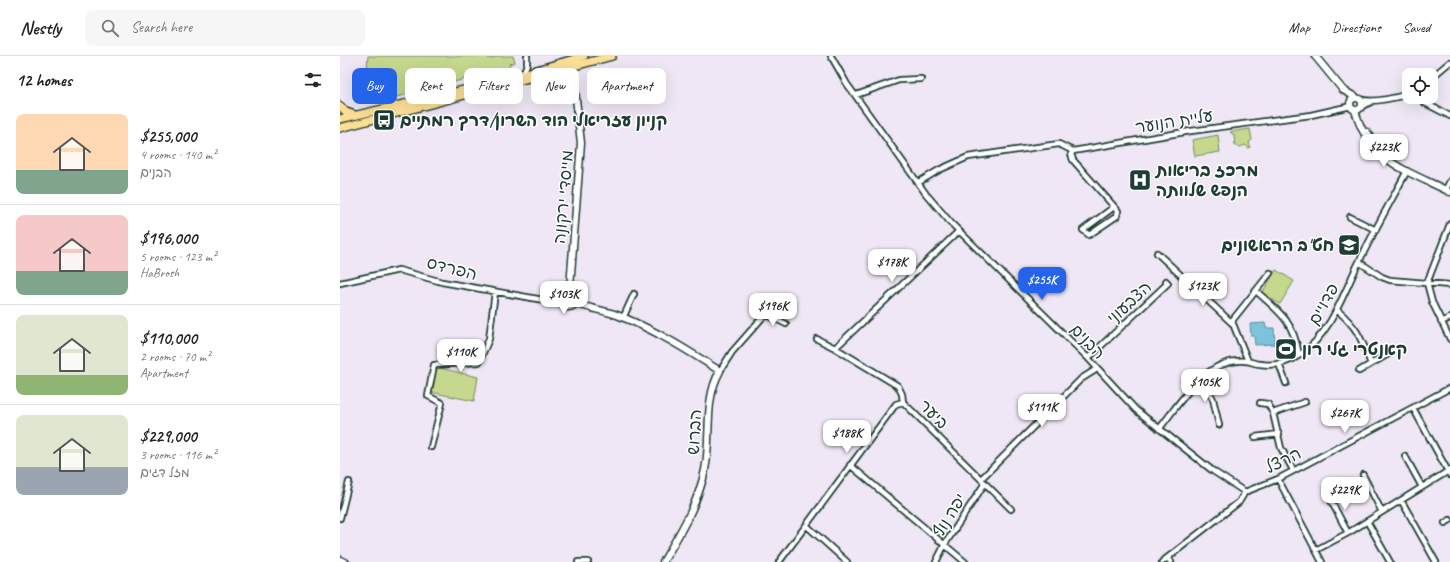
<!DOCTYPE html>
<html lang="en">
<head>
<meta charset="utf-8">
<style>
  :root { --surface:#fff; --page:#f6f6f6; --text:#222; --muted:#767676; --line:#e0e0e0; --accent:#2563eb }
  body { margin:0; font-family:Caveat,"Playpen Sans Hebrew",sans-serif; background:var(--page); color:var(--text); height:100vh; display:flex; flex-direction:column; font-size:15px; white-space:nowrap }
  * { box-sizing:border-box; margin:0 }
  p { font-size:13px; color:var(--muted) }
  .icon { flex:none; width:22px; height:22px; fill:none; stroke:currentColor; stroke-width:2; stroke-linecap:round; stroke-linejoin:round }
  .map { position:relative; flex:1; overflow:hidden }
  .sheet { display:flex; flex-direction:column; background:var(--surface); width:340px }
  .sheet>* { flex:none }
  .top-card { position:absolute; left:12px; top:12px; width:380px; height:36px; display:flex; gap:8px }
  .tools { position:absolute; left:1062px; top:12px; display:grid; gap:8px }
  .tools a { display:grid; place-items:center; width:36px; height:36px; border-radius:8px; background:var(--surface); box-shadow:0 4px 16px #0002; font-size:20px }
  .price { position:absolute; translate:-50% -34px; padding:0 9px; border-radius:8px; background:#fff; color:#222; font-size:13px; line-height:26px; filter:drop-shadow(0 1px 2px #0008) }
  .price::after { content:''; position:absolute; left:50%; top:24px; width:12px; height:9px; margin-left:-6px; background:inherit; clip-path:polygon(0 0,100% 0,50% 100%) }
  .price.selected { background:var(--accent); color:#fff }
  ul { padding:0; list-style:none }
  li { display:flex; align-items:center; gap:12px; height:100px; padding:0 16px }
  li+li { border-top:1px solid var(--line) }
  li span { display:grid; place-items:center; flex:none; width:112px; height:80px; border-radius:8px; color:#555 }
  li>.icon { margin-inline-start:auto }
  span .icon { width:48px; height:48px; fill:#fffc; stroke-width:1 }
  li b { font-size:17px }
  h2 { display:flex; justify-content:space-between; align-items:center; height:48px; padding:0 16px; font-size:17px }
  .chip { padding:0 14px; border-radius:8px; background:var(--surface); box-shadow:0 4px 16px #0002; font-size:14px; line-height:36px }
  .chip.selected { background:var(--accent); color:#fff }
  header { display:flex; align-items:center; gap:24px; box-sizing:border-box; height:56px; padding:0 20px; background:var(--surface); border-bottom:1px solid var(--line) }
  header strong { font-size:19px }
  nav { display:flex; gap:22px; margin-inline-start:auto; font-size:14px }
  .search { width:280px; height:36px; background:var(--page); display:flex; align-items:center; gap:10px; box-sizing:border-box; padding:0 14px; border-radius:8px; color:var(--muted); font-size:15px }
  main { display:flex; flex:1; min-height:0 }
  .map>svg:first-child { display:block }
  .green { fill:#c6d88d; stroke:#728a60 }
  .water { fill:#7cc4dc; stroke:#578e99 }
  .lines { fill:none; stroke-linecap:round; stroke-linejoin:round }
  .street-casing { stroke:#1f3d34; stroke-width:8 }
  .secondary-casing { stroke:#1f3d34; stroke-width:9 }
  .primary-casing { stroke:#1f3d34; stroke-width:10 }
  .street { stroke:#fff; stroke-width:4.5 }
  .secondary { stroke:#fff; stroke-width:6 }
  .primary { stroke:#fdde96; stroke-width:7 }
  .labels { text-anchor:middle; stroke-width:3; stroke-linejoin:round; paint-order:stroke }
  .poi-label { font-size:17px; font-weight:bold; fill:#1f3d34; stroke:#fff; text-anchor:start }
  .street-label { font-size:17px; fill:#1f3d34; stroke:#fff }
</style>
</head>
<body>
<header>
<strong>Nestly</strong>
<div class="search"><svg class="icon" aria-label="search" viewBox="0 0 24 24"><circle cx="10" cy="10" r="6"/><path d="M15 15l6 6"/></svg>Search here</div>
<nav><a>Map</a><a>Directions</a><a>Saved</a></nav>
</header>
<main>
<section class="sheet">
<h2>12 homes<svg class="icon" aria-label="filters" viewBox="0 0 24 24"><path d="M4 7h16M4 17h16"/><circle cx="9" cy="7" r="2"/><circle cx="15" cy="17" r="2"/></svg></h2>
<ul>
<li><span style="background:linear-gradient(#ffd9b3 70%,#7fa58c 0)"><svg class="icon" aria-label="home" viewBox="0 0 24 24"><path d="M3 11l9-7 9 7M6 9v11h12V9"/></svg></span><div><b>$255,000</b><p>4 rooms · 140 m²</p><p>הבנים</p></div></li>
<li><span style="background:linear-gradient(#f6c9c9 70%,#7fa58c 0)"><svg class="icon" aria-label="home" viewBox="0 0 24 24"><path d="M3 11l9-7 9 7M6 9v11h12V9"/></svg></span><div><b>$196,000</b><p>5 rooms · 123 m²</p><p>HaBrosh</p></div></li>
<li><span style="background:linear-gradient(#dfe7d0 75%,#8fb573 0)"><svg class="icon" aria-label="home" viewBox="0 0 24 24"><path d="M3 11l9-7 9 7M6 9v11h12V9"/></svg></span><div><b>$110,000</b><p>2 rooms · 70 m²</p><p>Apartment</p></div></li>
<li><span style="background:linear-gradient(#dfe7d0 65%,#9aa5b1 0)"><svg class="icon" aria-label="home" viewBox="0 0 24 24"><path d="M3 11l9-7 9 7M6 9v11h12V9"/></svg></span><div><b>$229,000</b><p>3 rooms · 116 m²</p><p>מזל דגים</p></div></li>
</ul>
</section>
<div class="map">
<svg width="1110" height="506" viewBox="0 0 1110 506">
  <rect width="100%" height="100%" fill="#efe7f5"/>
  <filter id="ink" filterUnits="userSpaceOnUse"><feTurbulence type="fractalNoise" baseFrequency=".025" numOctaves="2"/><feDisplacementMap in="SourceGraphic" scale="8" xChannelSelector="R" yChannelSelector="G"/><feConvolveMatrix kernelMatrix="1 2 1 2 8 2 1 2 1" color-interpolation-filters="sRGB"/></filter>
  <g filter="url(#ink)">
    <path class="green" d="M28,0H148L149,3L159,0H173L175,6L169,8L171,13L152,18V16L45,44L39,21L27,12Z
      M910,73L912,84L909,86L910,91L909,92L905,89L900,91L895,90L894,79L890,76Z
      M878,79L880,96L855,100L852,84Z
      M936,214L954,225L940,248L922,237Z
      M96,311L138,321L134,345L90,336Z"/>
    <path class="water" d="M925,267L926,272H934L935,288L915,289L914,280H911L910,268Z"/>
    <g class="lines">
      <g class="street-casing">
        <path id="street" d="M491,0L507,28L586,138L611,167L748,302L796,354L873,415L905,436
          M183,18L187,8V0
          M1091,22L1110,6
          M516,39L559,24L581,23
          M1079,41L1085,47L1110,60
          M1020,43C1031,48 1058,41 1069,38
          M1022,50L1031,46
          M579,126L599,114L628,101L719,88L733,95
          M1107,131L1110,125
          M774,151L743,174L749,179L777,160L778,155L733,104L731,98L733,95L851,75L971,59L1011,50
          M1010,161L1036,174
          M1110,168L1087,227L1092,246L1110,283
          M817,197L893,268L908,305
          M1019,206L1042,221L1050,224L1110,229
          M0,227L59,214L102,226L209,245H219
          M916,235C941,257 953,265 959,299
          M997,254C1018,272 1021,282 1031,308L1057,293
          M283,262L294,238
          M891,266L930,217
          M1101,266L1110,262
          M477,283L495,292L558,330L562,338L563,346L671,453
          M495,292L619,175
          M748,302L828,227L826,225
          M939,308L946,327
          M380,315L392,296L422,262L428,259L446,268
          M1019,315L1031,308
          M862,321L873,343L879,369
          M920,347L928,348L933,357L941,392L953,414
          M1073,352L1110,419
          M933,357L965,346
          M819,373C841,346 865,302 905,305C910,305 915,308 920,308C934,310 948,307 960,299C991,278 1003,238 1019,206C1034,175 1051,145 1067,115
          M915,381L939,378
          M91,391L102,347L88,340L94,309L139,306L149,283L155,236
          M1065,400L1082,431
          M510,409L625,506
          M1023,419L1042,456
          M641,423L741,323L757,313
          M938,423L982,506
          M989,441L1008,477
          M1061,444L1096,506
          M0,462L9,426
          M1027,465L1050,506
          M1105,467L1110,464
          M467,470L507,506
          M976,494L1008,477L1110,414
          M827,502L831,506
          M0,503L6,506
          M238,506H248
          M439,506L556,348L563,346
          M596,506L605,488L645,427
          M822,506L899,446L905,436L938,423L1110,332"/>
      </g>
      <g class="secondary-casing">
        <path id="secondary" d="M975,0L1003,34L1017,42
          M226,8L232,36
          M229,9L232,14L235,34L241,87L230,231
          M1010 48a6 6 0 1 1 12 0a6 6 0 1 1-12 0Z
          M1015,54C1028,105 1068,115 1110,136
          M1027,76L1038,90L1049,100
          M218 241a10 10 0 1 1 20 0a10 10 0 1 1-20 0Z
          M236,247C249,253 264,254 277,259C314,273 347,294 380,315C363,345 372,381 365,414C358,448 340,477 323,506"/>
      </g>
      <g class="primary-casing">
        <path id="primary" d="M0,50L6,56L15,59
          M0,63L149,28L244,0
          M0,72L272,0"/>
      </g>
      <use href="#street" class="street"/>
      <use href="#secondary" class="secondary"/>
      <use href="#primary" class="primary"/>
    </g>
  </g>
  <defs>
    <g id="bus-square" transform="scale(1.15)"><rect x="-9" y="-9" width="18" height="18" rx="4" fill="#1f3d34" stroke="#fff"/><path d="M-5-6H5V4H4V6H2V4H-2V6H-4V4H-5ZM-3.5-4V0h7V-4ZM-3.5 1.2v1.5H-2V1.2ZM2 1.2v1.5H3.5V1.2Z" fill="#fff"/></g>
    <g id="hospital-square" transform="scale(1.15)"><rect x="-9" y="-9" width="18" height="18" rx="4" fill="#1f3d34" stroke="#fff"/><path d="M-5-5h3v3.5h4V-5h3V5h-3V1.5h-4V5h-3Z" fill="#fff"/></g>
    <g id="school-square" transform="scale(1.15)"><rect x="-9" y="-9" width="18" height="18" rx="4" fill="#1f3d34" stroke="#fff"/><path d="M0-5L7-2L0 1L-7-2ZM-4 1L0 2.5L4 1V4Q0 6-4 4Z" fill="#fff"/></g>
    <g id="stadium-square" transform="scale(1.15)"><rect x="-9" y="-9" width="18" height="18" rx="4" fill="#1f3d34" stroke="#fff"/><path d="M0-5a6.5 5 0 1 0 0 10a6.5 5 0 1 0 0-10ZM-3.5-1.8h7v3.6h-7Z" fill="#fff"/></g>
  </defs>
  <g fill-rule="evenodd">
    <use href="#bus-square" x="44" y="64"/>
    <use href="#hospital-square" x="800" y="124"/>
    <use href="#school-square" x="1009" y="189"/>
    <use href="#stadium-square" x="946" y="293"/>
  </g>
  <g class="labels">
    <g class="poi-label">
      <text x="60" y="70">קניון עזריאלי הוד השרון/דרך רמתיים</text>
      <text x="816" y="120">מרכז בריאות<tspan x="816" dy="20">הנפש שלוותה</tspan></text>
      <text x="994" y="195" text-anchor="end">חט"ב הראשונים</text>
      <text x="962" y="299">קאנטרי גלי רון</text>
    </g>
    <g class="street-label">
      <text transform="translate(834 65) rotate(-9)" y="6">עליית הנוער</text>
      <text transform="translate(223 141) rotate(-85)" y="6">מייסדי ירקונה</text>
      <text transform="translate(112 212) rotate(14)" y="6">הפרדס</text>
      <text transform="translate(789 246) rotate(-43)" y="6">הצבעוני</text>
      <text transform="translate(983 248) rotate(-61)" y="6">פדויים</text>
      <text transform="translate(748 285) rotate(46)" y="6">הבנים</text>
      <text transform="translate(594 358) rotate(45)" y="6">ביער</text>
      <text transform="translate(354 376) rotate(-87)" y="6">הברוש</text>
      <text transform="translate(943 404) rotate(-26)" y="6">הרצל</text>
      <text transform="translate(609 459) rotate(-58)" y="6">יפה נוף</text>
    </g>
  </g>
</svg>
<div class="tools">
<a><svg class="icon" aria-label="locate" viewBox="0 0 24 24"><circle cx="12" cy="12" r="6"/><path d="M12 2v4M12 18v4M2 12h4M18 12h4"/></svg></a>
</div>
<b class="price" style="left:1044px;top:112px">$223K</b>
<b class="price" style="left:552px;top:227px">$178K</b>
<b class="price selected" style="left:702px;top:245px">$255K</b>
<b class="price" style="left:863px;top:251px">$123K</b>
<b class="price" style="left:224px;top:259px">$103K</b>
<b class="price" style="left:433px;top:271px">$196K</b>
<b class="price" style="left:121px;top:317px">$110K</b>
<b class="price" style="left:865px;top:347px">$105K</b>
<b class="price" style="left:702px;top:372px">$111K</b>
<b class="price" style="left:1005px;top:378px">$267K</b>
<b class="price" style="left:507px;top:398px">$188K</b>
<b class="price" style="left:1005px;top:455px">$229K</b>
<div class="top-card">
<a class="chip selected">Buy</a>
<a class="chip">Rent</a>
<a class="chip">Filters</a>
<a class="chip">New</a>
<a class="chip">Apartment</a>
</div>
</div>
</main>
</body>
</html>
